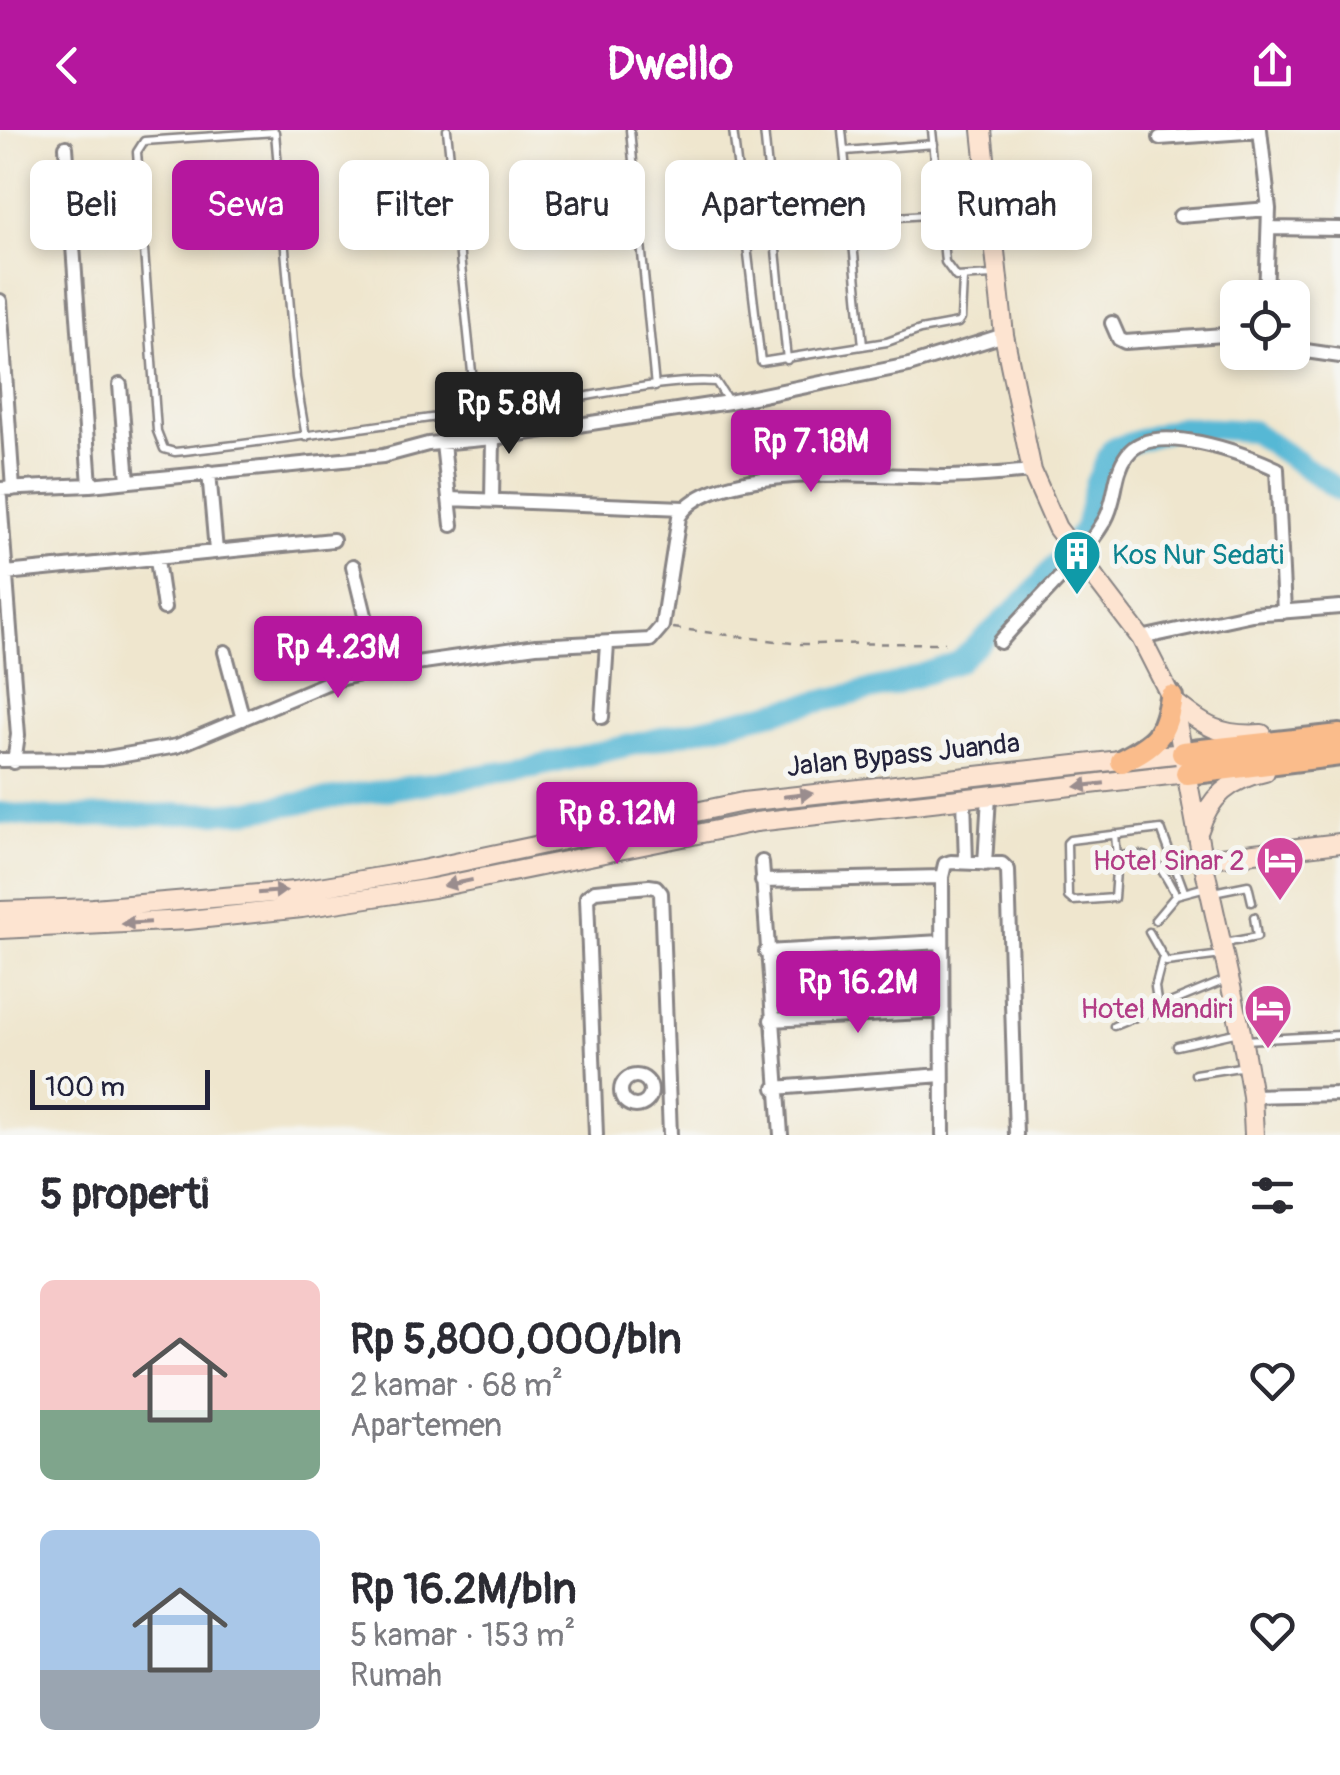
<!DOCTYPE html>
<html lang="id">
<head>
<meta charset="utf-8">
<style>
  :root { --surface:#fff; --page:#f7f7f7; --text:#2b2b33; --muted:#7c7c81; --accent:#b5179e }
  body { margin:0; font-family:Pangolin,sans-serif; background:var(--page); color:var(--text); height:100vh; display:flex; flex-direction:column; font-size:38px; white-space:nowrap }
  * { box-sizing:border-box; margin:0 }
  p { font-size:32px; color:var(--muted) }
  .icon { flex:none; width:55px; height:55px; fill:none; stroke:currentColor; stroke-width:2; stroke-linecap:round; stroke-linejoin:round }
  .map { position:relative; height:1005px; overflow:hidden }
  .panel { display:flex; flex-direction:column; background:var(--surface); flex:1 }
  .panel>* { flex:none }
  .top-card { position:absolute; left:30px; top:30px; width:1280px; height:90px; display:flex; gap:20px }
  .tools { position:absolute; left:1220px; top:150px; display:grid; gap:20px }
  .tools a { display:grid; place-items:center; width:90px; height:90px; border-radius:15px; background:var(--surface); box-shadow:0 5px 15px #0003; font-size:50px }
  .scale { position:absolute; left:30px; bottom:25px; width:180px; box-sizing:border-box; padding-left:10px; border:5px solid #22223b; border-top:0; font-size:28px; line-height:35px; white-space:nowrap; color:#22223b; -webkit-text-stroke:8px #f6f6f2; paint-order:stroke }
  .price { position:absolute; translate:-50% -85px; padding:0 22px; border-radius:10px; background:var(--accent); color:#fff; font-size:32px; line-height:65px; filter:drop-shadow(0 2px 5px #0008) }
  .price::after { content:''; position:absolute; left:50%; top:60px; width:30px; height:22px; margin-left:-15px; background:inherit; clip-path:polygon(0 0,100% 0,50% 100%) }
  .price.active { background:#222; color:#fff }
  ul { padding:0; list-style:none }
  li { display:flex; align-items:center; gap:30px; height:250px; padding:0 40px }
  li span { display:grid; place-items:center; flex:none; width:280px; height:200px; border-radius:15px; color:#555 }
  li>.icon { margin-inline-start:auto }
  span .icon { width:120px; height:120px; fill:#fffc; stroke-width:1 }
  li b { font-size:42px }
  h2 { display:flex; justify-content:space-between; align-items:center; height:120px; padding:0 40px; font-size:42px }
  .tag { padding:0 35px; border-radius:15px; background:var(--surface); box-shadow:0 5px 15px #0003; font-size:35px; line-height:90px }
  .tag.active { background:var(--accent); color:#fff }
  header { display:flex; justify-content:space-between; align-items:center; height:130px; padding:0 40px; background:var(--accent); color:#fff; font-size:45px; font-weight:700 }
  .map>svg:first-child { display:block }
  .lines { fill:none; stroke-linecap:round; stroke-linejoin:round }
  .river { stroke:#57b8d5; stroke-width:22 }
  .lane-casing { stroke:#888484; stroke-width:11 }
  .street-casing { stroke:#888484; stroke-width:18 }
  .secondary-casing { stroke:#888484; stroke-width:22 }
  .highway-casing { stroke:#888484; stroke-width:28 }
  .path { stroke:#888484; stroke-width:2.5; stroke-dasharray:8 8; stroke-linecap:butt }
  .lane { stroke:#fff; stroke-width:6 }
  .street { stroke:#fff; stroke-width:12 }
  .secondary { stroke:#fde4d1; stroke-width:18 }
  .highway { stroke:#fabc8b; stroke-width:22 }
  .oneway { fill:#9a8d8e }
  .labels { text-anchor:middle; stroke-width:10; stroke-linejoin:round; paint-order:stroke }
  .culture-label { font-size:28px; fill:#0d838f; stroke:#f6f6f2; text-anchor:start }
  .street-label { font-size:28px; fill:#22223b; stroke:#f6f6f2 }
  .hotel-label { font-size:28px; fill:#b23c85; stroke:#f6f6f2; text-anchor:end }
</style>
</head>
<body>
<header><svg class="icon" aria-label="back" viewBox="0 0 24 24"><path d="M15 5l-7 7 7 7"/></svg>Dwello<svg class="icon" aria-label="share" viewBox="0 0 24 24"><path d="M12 15V3M7 8l5-5 5 5M5 13v7h14v-7"/></svg></header>
<div class="map">
<svg width="1340" height="1005" viewBox="0 0 1340 1005">
  <rect width="100%" height="100%" fill="#f6f6f2"/>
  <filter id="ink" filterUnits="userSpaceOnUse"><feTurbulence type="fractalNoise" baseFrequency=".01" numOctaves="2"/><feDisplacementMap in="SourceGraphic" scale="20" xChannelSelector="R" yChannelSelector="G"/><feConvolveMatrix kernelMatrix="1 2 1 2 8 2 1 2 1" color-interpolation-filters="sRGB"/></filter>
  <filter id="wash" filterUnits="userSpaceOnUse"><feTurbulence type="fractalNoise" baseFrequency=".0048" numOctaves="4" result="noise"/><feDisplacementMap in="SourceGraphic" scale="40" xChannelSelector="R" yChannelSelector="G"/><feGaussianBlur stdDeviation="2.25" result="paint"/><feColorMatrix in="noise" values="0 0 0 0 0 0 0 0 0 0 0 0 0 0 0 0 0 1.4 0 .05"/><feComposite in="paint" operator="in"/></filter>
  <g filter="url(#wash)">
    <rect width="100%" height="100%" fill="#efe6ce"/>
    <g class="lines">
      <path class="river" d="M0,683L50,688L242,682L535,637L892,555L958,532L1031,465L1085,398L1095,354L1112,319L1180,297L1252,301L1340,361"/>
    </g>
  </g>
  <g filter="url(#ink)">
    <g class="lines">
      <g class="lane-casing">
        <path id="lane" d="M447,0L476,281
          M630,0L655,257
          M733,0L761,232L887,212L920,200L958,193L961,189L963,149
          M764,0L787,230
          M842,0L863,216
          M932,0L945,132L956,147L993,145
          M845,21L934,14
          M742,80L804,73L808,74L817,88L826,92L940,84
          M306,307L296,248L275,2L144,11L137,22L157,301L164,319L175,322C303,308 429,287 556,271C606,264 666,249 716,252L729,272
          M1115,704L1117,727
          M1213,762L1248,755L1252,772
          M1176,765C1159,736 1155,718 1117,727L1114,768L1073,771L1068,767L1067,713L1070,710L1161,699L1184,761
          M1155,790L1176,765L1206,757
          M1149,802L1166,832L1222,825
          M1224,813L1257,807L1254,787
          M1158,877L1155,857L1162,830
          M1114,896L1228,849
          M1244,910L1340,905
          M1177,916L1239,902
          M1195,944L1246,936"/>
      </g>
      <g class="street-casing">
        <path id="street" d="M1260,0L1269,79L1266,168
          M1160,8L1260,1
          M66,17L90,355
          M1180,86L1269,79
          M1270,98L1340,99
          M0,171L13,359
          M1112,193L1119,209L1125,212L1238,204
          M1292,219L1340,226
          M120,255L128,351
          M443,314L452,395
          M209,342L216,421
          M0,359L90,355L383,326L428,314L493,308L729,272L909,235L1004,205
          M0,368L18,605L14,632
          M449,369L684,378
          M492,370L493,308
          M157,430L164,478
          M353,436L378,539
          M6,443L333,410
          M1141,508L1252,484L1340,477
          M1000,512C1034,472 1078,435 1105,390C1117,370 1113,344 1127,325C1152,289 1246,324 1277,339L1284,482
          M225,522L243,589
          M602,587L607,514
          M0,630L101,629L177,616L334,550L395,536L536,516L650,510L662,496L679,387C711,331 881,346 939,347C970,347 1001,344 1032,341
          M964,668L966,733
          M762,732L781,1005
          M985,734L989,666
          M762,751L942,747
          M766,822L941,812
          M771,890L943,881
          M621 961a15 15 0 1 1 30 0a15 15 0 1 1-30 0Z
          M775,958L942,945
          M1252,966L1340,964
          M596,1005L587,767L595,761L649,756L656,757L661,763L670,1005
          M943,1005L942,747L945,734L951,732L1002,734L1008,740L1016,1005"/>
      </g>
      <g class="secondary-casing">
        <path id="secondary" d="M982,0L1004,205L1032,341L1057,398L1141,508L1173,571L1200,717L1241,902L1252,966L1254,1005
          M1173,571C1205,596 1219,607 1262,604
          M1199,700C1209,667 1231,649 1265,642
          M1203,729L1340,713
          M0,781L93,778L295,761L422,740L743,672L1183,623
          M0,799L188,790L302,778L433,758L756,692L1187,643"/>
      </g>
      <g class="highway-casing">
        <path id="highway" d="M1183,623L1340,606
          M1122,631C1156,613 1165,606 1171,567
          M1187,643L1340,624"/>
      </g>
      <path class="path" d="M673,498L800,514L945,513"/>
      <use href="#lane" class="lane"/>
      <use href="#street" class="street"/>
      <use href="#secondary" class="secondary"/>
      <use href="#highway" class="highway"/>
    </g>
    <defs><path id="oneway-solid" d="M-6-.8H1V-3.2L6.5 0L1 3.2V.8H-6Z" transform="scale(2.5)"/></defs>
    <g class="oneway">
      <use href="#oneway-solid" transform="translate(1090 655) rotate(173)"/>
      <use href="#oneway-solid" transform="translate(798 665) rotate(-7)"/>
      <use href="#oneway-solid" transform="translate(458 753) rotate(168)"/>
      <use href="#oneway-solid" transform="translate(272 762) rotate(-5)"/>
      <use href="#oneway-solid" transform="translate(136 793) rotate(177)"/>
    </g>
  </g>
  <defs>
    <g id="building-pin" transform="scale(2.5)"><path d="M0 17L-7.5 6A9.5 9.5 0 1 1 7.5 6Z" fill="#0f9aa8" stroke="#f6f6f2"/><path d="M-4-6H4V6H1V3H-1V6H-4ZM-2.5-4.3h1.7v1.8h-1.7ZM.8-4.3h1.7v1.8H.8ZM-2.5-1h1.7V.8h-1.7ZM.8-1h1.7V.8H.8Z" fill="#fff"/></g>
    <g id="hotel-pin" transform="scale(2.5)"><path d="M0 17L-7.5 6A9.5 9.5 0 1 1 7.5 6Z" fill="#d1479c" stroke="#f6f6f2"/><path d="M-6-4.5h1.5V1H6V5H4.5V3h-9V5H-6ZM-4 0a1.8 1.8 0 1 1 3.6 0ZM.5 0V-2.5h3Q6-2.5 6 0Z" fill="#fff"/></g>
  </defs>
  <g fill-rule="evenodd">
    <use href="#building-pin" x="1077" y="424"/>
    <use href="#hotel-pin" x="1280" y="730"/>
    <use href="#hotel-pin" x="1268" y="878"/>
  </g>
  <g class="labels">
    <g class="culture-label">
      <text x="1112" y="434">Kos Nur Sedati</text>
    </g>
    <g class="street-label">
      <text transform="translate(903 624) rotate(-6)" y="10">Jalan Bypass Juanda</text>
    </g>
    <g class="hotel-label">
      <text x="1245" y="740">Hotel Sinar 2</text>
      <text x="1233" y="888">Hotel Mandiri</text>
    </g>
  </g>
</svg>
<div class="tools">
<a><svg class="icon" aria-label="locate" viewBox="0 0 24 24"><circle cx="12" cy="12" r="6"/><path d="M12 2v4M12 18v4M2 12h4M18 12h4"/></svg></a>
</div>
<div class="scale">100 m</div>
<b class="price active" style="left:509px;top:327px">Rp 5.8M</b>
<b class="price" style="left:811px;top:365px">Rp 7.18M</b>
<b class="price" style="left:338px;top:571px">Rp 4.23M</b>
<b class="price" style="left:617px;top:737px">Rp 8.12M</b>
<b class="price" style="left:858px;top:906px">Rp 16.2M</b>
<div class="top-card">
<a class="tag">Beli</a>
<a class="tag active">Sewa</a>
<a class="tag">Filter</a>
<a class="tag">Baru</a>
<a class="tag">Apartemen</a>
<a class="tag">Rumah</a>
</div>
</div>
<section class="panel">
<h2>5 properti<svg class="icon" aria-label="filters" viewBox="0 0 24 24"><path d="M4 7h16M4 17h16"/><circle cx="9" cy="7" r="2"/><circle cx="15" cy="17" r="2"/></svg></h2>
<ul>
<li><span style="background:linear-gradient(#f6c9c9 65%,#7fa58c 0)"><svg class="icon" aria-label="home" viewBox="0 0 24 24"><path d="M3 11l9-7 9 7M6 9v11h12V9"/></svg></span><div><b>Rp 5,800,000/bln</b><p>2 kamar · 68 m²</p><p>Apartemen</p></div><svg class="icon" aria-label="heart" viewBox="0 0 24 24"><path d="M12 20l-8-8c-3-5 5-10 8-4 3-6 11-1 8 4z"/></svg></li>
<li><span style="background:linear-gradient(#a9c7e8 70%,#9aa5b1 0)"><svg class="icon" aria-label="home" viewBox="0 0 24 24"><path d="M3 11l9-7 9 7M6 9v11h12V9"/></svg></span><div><b>Rp 16.2M/bln</b><p>5 kamar · 153 m²</p><p>Rumah</p></div><svg class="icon" aria-label="heart" viewBox="0 0 24 24"><path d="M12 20l-8-8c-3-5 5-10 8-4 3-6 11-1 8 4z"/></svg></li>
</ul>
</section>
</body>
</html>
